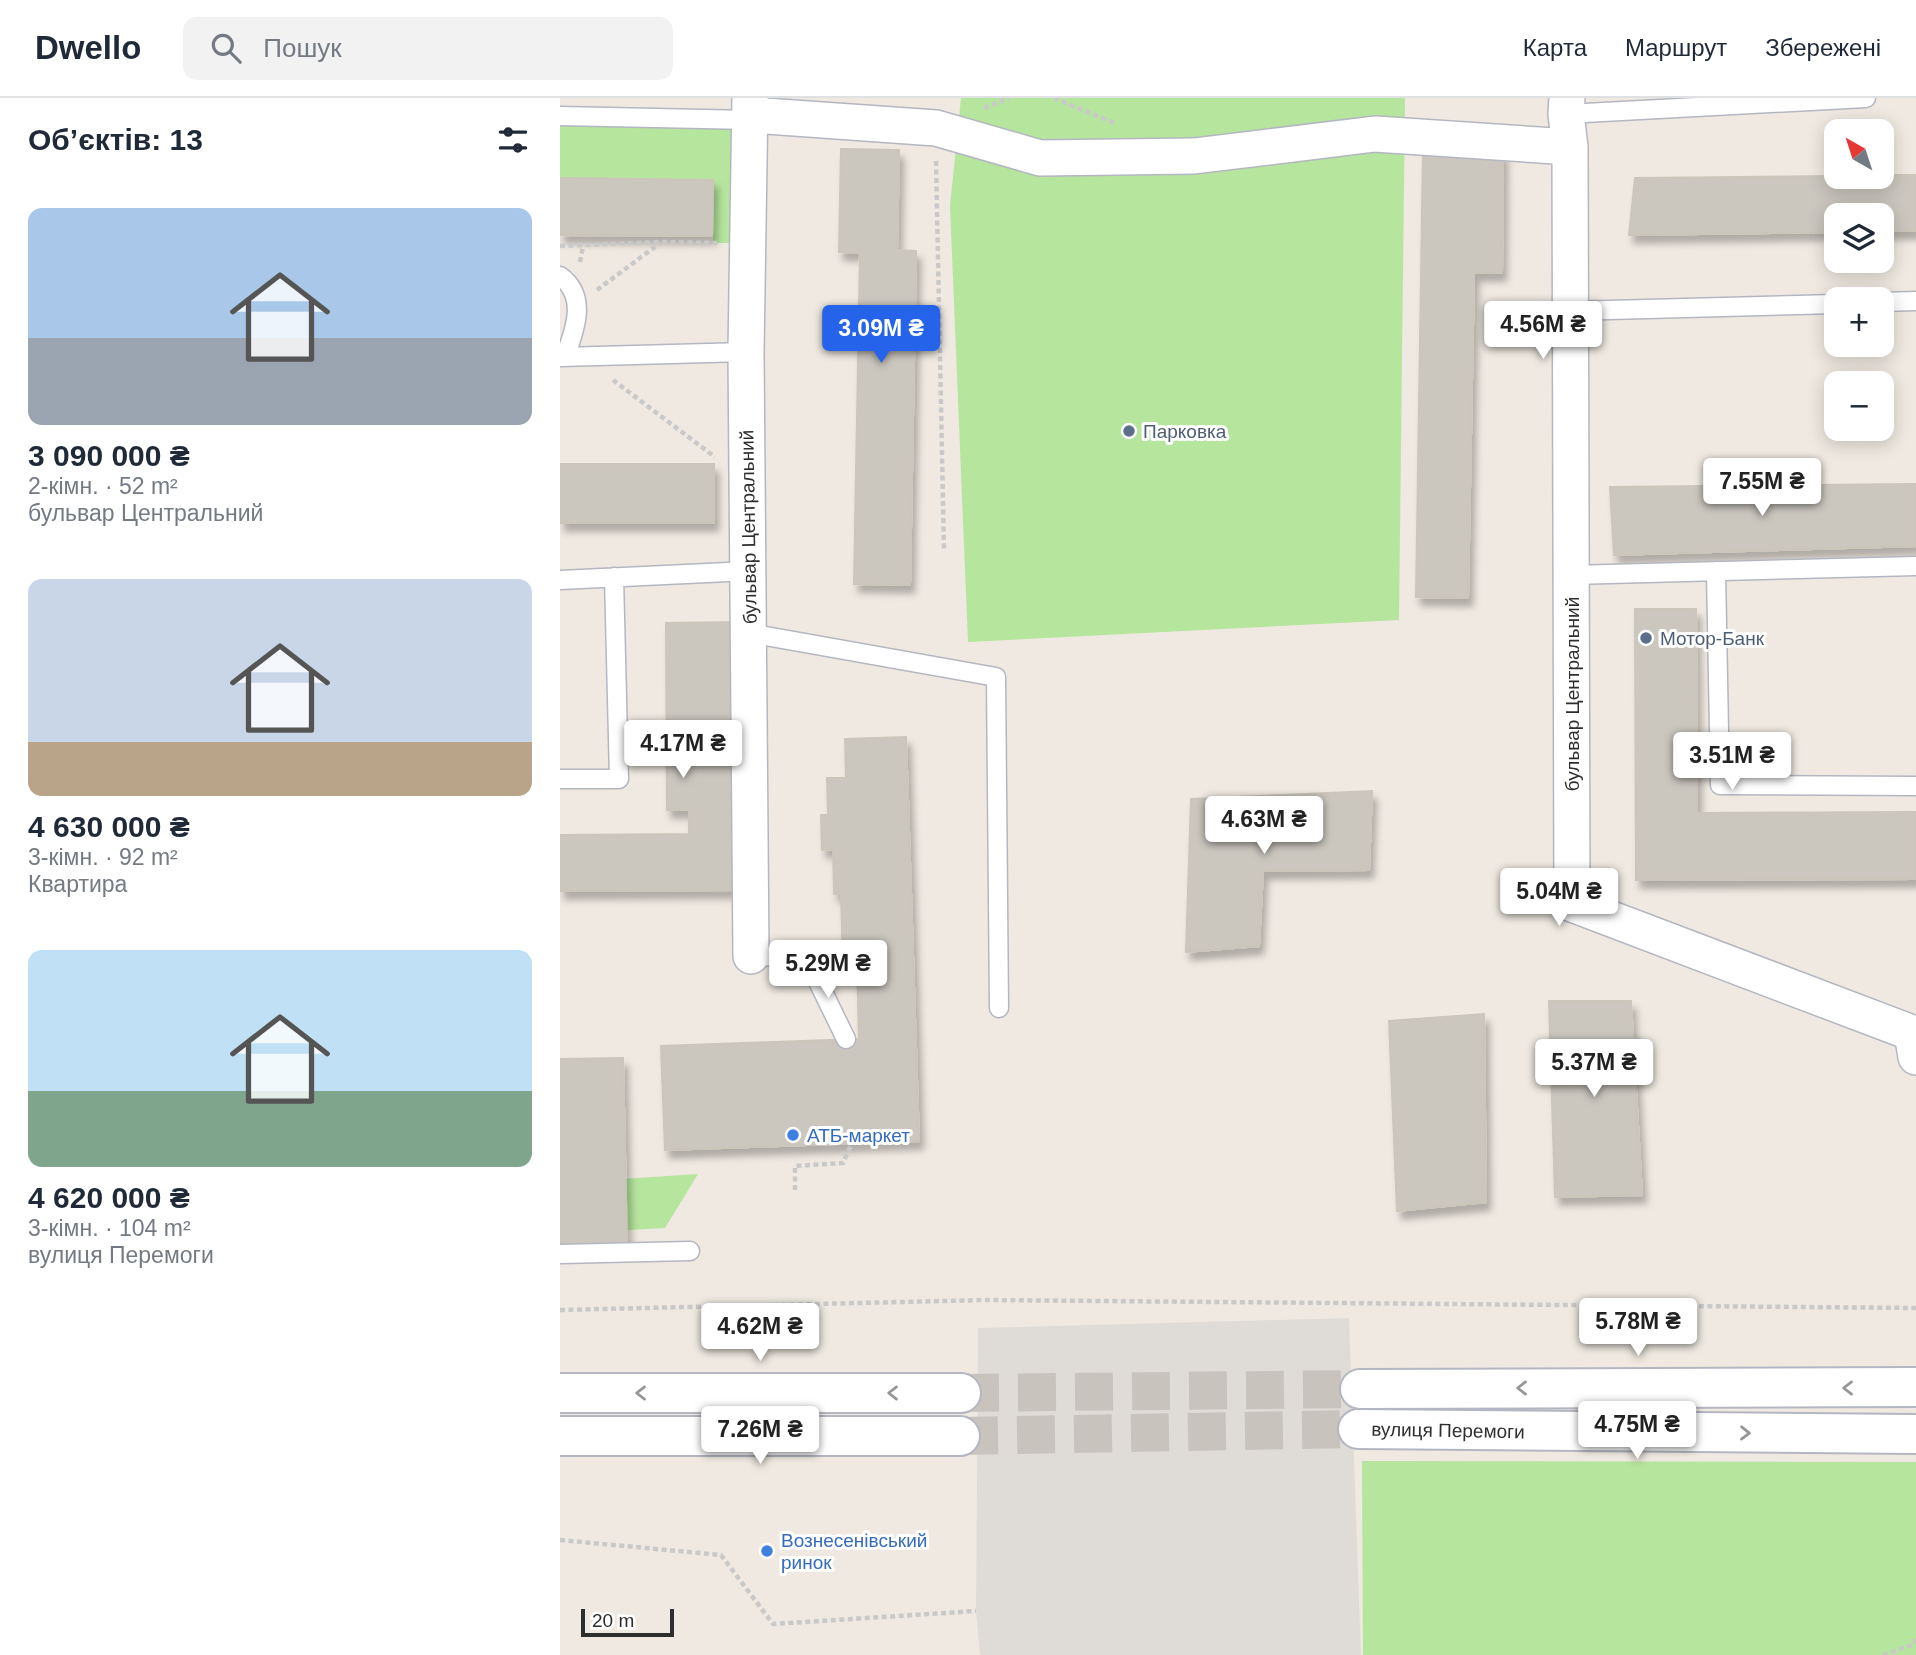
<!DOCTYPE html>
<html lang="uk">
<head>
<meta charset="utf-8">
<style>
  :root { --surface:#fff; --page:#f2f2f3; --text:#1f2937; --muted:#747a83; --line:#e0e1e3; --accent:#2563eb }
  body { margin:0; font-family:Arial,sans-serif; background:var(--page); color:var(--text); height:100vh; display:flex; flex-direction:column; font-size:26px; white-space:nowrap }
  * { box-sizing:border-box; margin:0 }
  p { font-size:23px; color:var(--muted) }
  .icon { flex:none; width:38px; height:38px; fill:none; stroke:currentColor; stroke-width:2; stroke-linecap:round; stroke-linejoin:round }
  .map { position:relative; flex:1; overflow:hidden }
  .panel { display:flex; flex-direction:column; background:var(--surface); width:560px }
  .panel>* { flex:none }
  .needle { width:46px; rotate:321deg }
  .fabs { position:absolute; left:1264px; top:21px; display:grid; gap:14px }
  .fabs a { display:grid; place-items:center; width:70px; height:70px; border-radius:14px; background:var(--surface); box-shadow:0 4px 18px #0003; font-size:35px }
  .scale { position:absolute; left:21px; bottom:18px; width:93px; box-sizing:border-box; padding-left:7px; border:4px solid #2e2e2e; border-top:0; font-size:19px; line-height:24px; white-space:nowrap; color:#2e2e2e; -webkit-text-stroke:5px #fff; paint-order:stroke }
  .price { position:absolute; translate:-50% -60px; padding:0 16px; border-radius:7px; background:#fff; color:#222; font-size:23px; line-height:46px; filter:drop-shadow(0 2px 4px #0008) }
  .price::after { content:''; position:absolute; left:50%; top:42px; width:21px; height:16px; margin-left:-10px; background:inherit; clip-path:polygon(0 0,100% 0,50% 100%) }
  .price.active { background:var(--accent); color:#fff }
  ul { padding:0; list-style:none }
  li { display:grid; align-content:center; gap:14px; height:371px; padding:0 28px }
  li span { display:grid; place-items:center; height:217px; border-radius:14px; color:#555 }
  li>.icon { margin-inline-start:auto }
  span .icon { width:126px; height:126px; fill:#fffc; stroke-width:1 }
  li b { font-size:30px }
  h2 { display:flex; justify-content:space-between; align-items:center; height:84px; padding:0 28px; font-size:30px }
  header { display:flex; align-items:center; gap:42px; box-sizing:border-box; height:98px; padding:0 35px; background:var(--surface); border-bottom:2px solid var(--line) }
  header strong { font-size:33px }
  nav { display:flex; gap:38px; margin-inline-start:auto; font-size:24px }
  .search { width:490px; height:63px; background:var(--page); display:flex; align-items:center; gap:18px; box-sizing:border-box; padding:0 24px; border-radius:14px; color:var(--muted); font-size:26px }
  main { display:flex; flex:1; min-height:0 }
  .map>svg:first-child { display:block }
  .green { fill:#b6e59e }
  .plaza { fill:#dfdcd8 }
  .building { fill:#cbc7bf; stroke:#cbc5ba; stroke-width:2; filter:url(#shadow) }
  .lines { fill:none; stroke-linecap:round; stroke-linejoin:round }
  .secondary-tunnel { stroke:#c8c4bd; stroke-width:38; stroke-dasharray:38 19; stroke-linecap:butt }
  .service-casing { stroke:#b4b7c1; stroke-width:21 }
  .minor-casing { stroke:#b4b7c1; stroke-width:38 }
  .secondary-casing { stroke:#b4b7c1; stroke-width:42 }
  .path { stroke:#c9c9c9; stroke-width:4.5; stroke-dasharray:5 3.5; stroke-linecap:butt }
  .service { stroke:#fff; stroke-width:18 }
  .minor { stroke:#fff; stroke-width:35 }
  .secondary { stroke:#fff; stroke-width:38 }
  .oneway { stroke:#969696 }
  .service-dot { fill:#5c6f8a; stroke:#fff; stroke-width:2.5 }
  .shop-dot { fill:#3f7fe0; stroke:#fff; stroke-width:2.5 }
  .labels { text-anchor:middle; stroke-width:6; stroke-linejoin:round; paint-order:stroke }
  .service-label { font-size:19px; fill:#4e5e75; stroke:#fff; text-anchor:start }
  .street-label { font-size:19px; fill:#2e2e2e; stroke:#fff }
  .shop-label { font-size:19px; fill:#366cbe; stroke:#fff; text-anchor:start }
</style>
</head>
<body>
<header>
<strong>Dwello</strong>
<div class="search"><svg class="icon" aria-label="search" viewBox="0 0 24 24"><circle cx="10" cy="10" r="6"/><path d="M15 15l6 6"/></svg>Пошук</div>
<nav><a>Карта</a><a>Маршрут</a><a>Збережені</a></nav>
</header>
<main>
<section class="panel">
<h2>Об’єктів: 13<svg class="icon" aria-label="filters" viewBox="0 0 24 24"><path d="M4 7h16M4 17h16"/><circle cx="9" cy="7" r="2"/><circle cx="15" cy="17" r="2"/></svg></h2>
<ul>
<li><span style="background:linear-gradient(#a9c7e8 60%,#9aa5b1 0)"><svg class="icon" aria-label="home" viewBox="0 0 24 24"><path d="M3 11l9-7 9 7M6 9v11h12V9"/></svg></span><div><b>3 090 000 ₴</b><p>2-кімн. · 52 m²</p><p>бульвар Центральний</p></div></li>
<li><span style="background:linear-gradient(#c9d6e8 75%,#b9a48a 0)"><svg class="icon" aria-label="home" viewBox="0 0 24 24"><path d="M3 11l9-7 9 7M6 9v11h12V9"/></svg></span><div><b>4 630 000 ₴</b><p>3-кімн. · 92 m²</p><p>Квартира</p></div></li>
<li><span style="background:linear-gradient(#bfe0f5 65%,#7fa58c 0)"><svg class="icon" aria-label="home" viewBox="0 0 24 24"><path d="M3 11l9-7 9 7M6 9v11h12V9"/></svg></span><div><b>4 620 000 ₴</b><p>3-кімн. · 104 m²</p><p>вулиця Перемоги</p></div></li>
</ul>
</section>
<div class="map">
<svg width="1356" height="1557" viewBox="0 0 1356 1557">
  <defs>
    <filter id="shadow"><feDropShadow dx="4.5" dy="8" stdDeviation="3.5" flood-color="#0004"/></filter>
  </defs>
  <rect width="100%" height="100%" fill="#efe9e1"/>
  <path class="green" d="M401,0H845L839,522L408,544L390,108Z
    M0,18L191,22L188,145H153V82L0,80Z
    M138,1076L105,1130L0,1136V1085Z
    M802,1363L1356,1364V1557H803Z"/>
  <path class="plaza" d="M789,1220L801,1557H420L416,1513L418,1230Z"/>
  <path class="building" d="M281,51L339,52L337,152L356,153L350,487L294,486L300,155L279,154Z
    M863,53L943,54L942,175H914L908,500L856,499Z
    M1321,77H1356V133H1321V117H1276V134L1069,137L1075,80L1276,78L1321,79Z
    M0,80L153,82L152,138L0,137Z
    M0,366H154V425H0Z
    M1356,386V448L1054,457L1050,389Z
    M1075,511H1136L1137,715L1356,714V781L1076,782Z
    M180,524L181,792L0,793V737L129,736V712H107L106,525Z
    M346,639L359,1043L105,1052L101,948L299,941L297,865H283L281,796H274L273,751L262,752L261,717H268L267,680H286L285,641Z
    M812,693L809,772L703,773L699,848L626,854L631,701Z
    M989,903H1071L1082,1097L995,1099Z
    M924,916L926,1104L837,1113L829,923Z
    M63,960L67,1149L0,1150V961Z"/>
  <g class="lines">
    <path class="secondary-tunnel" d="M401,1295L800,1291
      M400,1338L798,1331"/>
    <g class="service-casing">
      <path id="service" d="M1006,16L1306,0
        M0,18L191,22
        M0,178C28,198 15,232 5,259
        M1321,204L1356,203
        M1011,213L1276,206
        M0,259L186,254
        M1156,473L1160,687L1356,688
        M1011,477L1356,468
        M0,482L189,473
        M189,535L436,579L439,910
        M0,681H59L54,479
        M191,858L246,859L286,941
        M0,1156L130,1153"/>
    </g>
    <g class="minor-casing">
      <path id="minor" d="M190,0L186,254L191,858
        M1007,0L1006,16L1010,49L1012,806L1352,935L1356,959
        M191,17L376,30L480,60L634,58L815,36L1010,49"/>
    </g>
    <g class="secondary-casing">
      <path id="secondary" d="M800,1291L1356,1289
        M0,1295H401
        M798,1331L1356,1336
        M0,1338H400"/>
    </g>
    <path class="path" d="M494,0L554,25
      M424,10L449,0
      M376,63L384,452
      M0,148L100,144L157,145
      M20,164L23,148
      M37,192L100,145
      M53,282L155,359
      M235,1092V1068L283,1065L292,1045
      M0,1212L426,1202L1356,1210
      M0,1442L161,1457L213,1526L416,1513
      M1323,1557L1355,1546L1356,1539"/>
    <use href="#service" class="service"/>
    <use href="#minor" class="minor"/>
    <use href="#secondary" class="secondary"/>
  </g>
  <defs><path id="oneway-chevron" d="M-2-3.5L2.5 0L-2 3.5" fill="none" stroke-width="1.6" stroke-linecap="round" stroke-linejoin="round" transform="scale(1.75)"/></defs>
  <g class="oneway">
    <use href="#oneway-chevron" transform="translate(962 1290) rotate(180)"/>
    <use href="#oneway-chevron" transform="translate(1288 1290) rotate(180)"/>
    <use href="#oneway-chevron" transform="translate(81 1295) rotate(180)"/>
    <use href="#oneway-chevron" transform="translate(333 1295) rotate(180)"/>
    <use href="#oneway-chevron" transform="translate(1185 1335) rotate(1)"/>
  </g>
  <g class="service-dot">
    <circle cx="569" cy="333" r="7"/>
    <circle cx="1086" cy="540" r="7"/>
  </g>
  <g class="shop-dot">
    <circle cx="233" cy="1037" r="7"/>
    <circle cx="207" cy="1453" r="7"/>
  </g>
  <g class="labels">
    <g class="service-label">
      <text x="583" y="340">Парковка</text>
      <text x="1100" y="547">Мотор-Банк</text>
    </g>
    <g class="street-label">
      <text transform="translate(188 429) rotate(-91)" y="7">бульвар Центральний</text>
      <text transform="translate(1012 596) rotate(-90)" y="7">бульвар Центральний</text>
      <text transform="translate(888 1332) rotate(1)" y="7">вулиця Перемоги</text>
    </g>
    <g class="shop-label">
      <text x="247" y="1044">АТБ-маркет</text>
      <text x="221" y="1449">Вознесенівський<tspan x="221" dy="22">ринок</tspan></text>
    </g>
  </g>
</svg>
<div class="fabs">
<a><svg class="needle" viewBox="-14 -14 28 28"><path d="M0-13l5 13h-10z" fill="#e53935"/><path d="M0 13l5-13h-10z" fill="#747a83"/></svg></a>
<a><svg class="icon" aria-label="layers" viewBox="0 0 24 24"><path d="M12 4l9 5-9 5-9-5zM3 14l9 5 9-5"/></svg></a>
<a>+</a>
<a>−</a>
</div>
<div class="scale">20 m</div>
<b class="price" style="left:983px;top:263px">4.56M ₴</b>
<b class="price active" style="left:321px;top:267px">3.09M ₴</b>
<b class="price" style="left:1202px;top:420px">7.55M ₴</b>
<b class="price" style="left:123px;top:682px">4.17M ₴</b>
<b class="price" style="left:1172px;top:694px">3.51M ₴</b>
<b class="price" style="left:704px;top:758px">4.63M ₴</b>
<b class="price" style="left:999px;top:830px">5.04M ₴</b>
<b class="price" style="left:268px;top:902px">5.29M ₴</b>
<b class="price" style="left:1034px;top:1001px">5.37M ₴</b>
<b class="price" style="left:1078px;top:1260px">5.78M ₴</b>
<b class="price" style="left:200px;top:1265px">4.62M ₴</b>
<b class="price" style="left:1077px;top:1363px">4.75M ₴</b>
<b class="price" style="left:200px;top:1368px">7.26M ₴</b>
</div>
</main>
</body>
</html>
